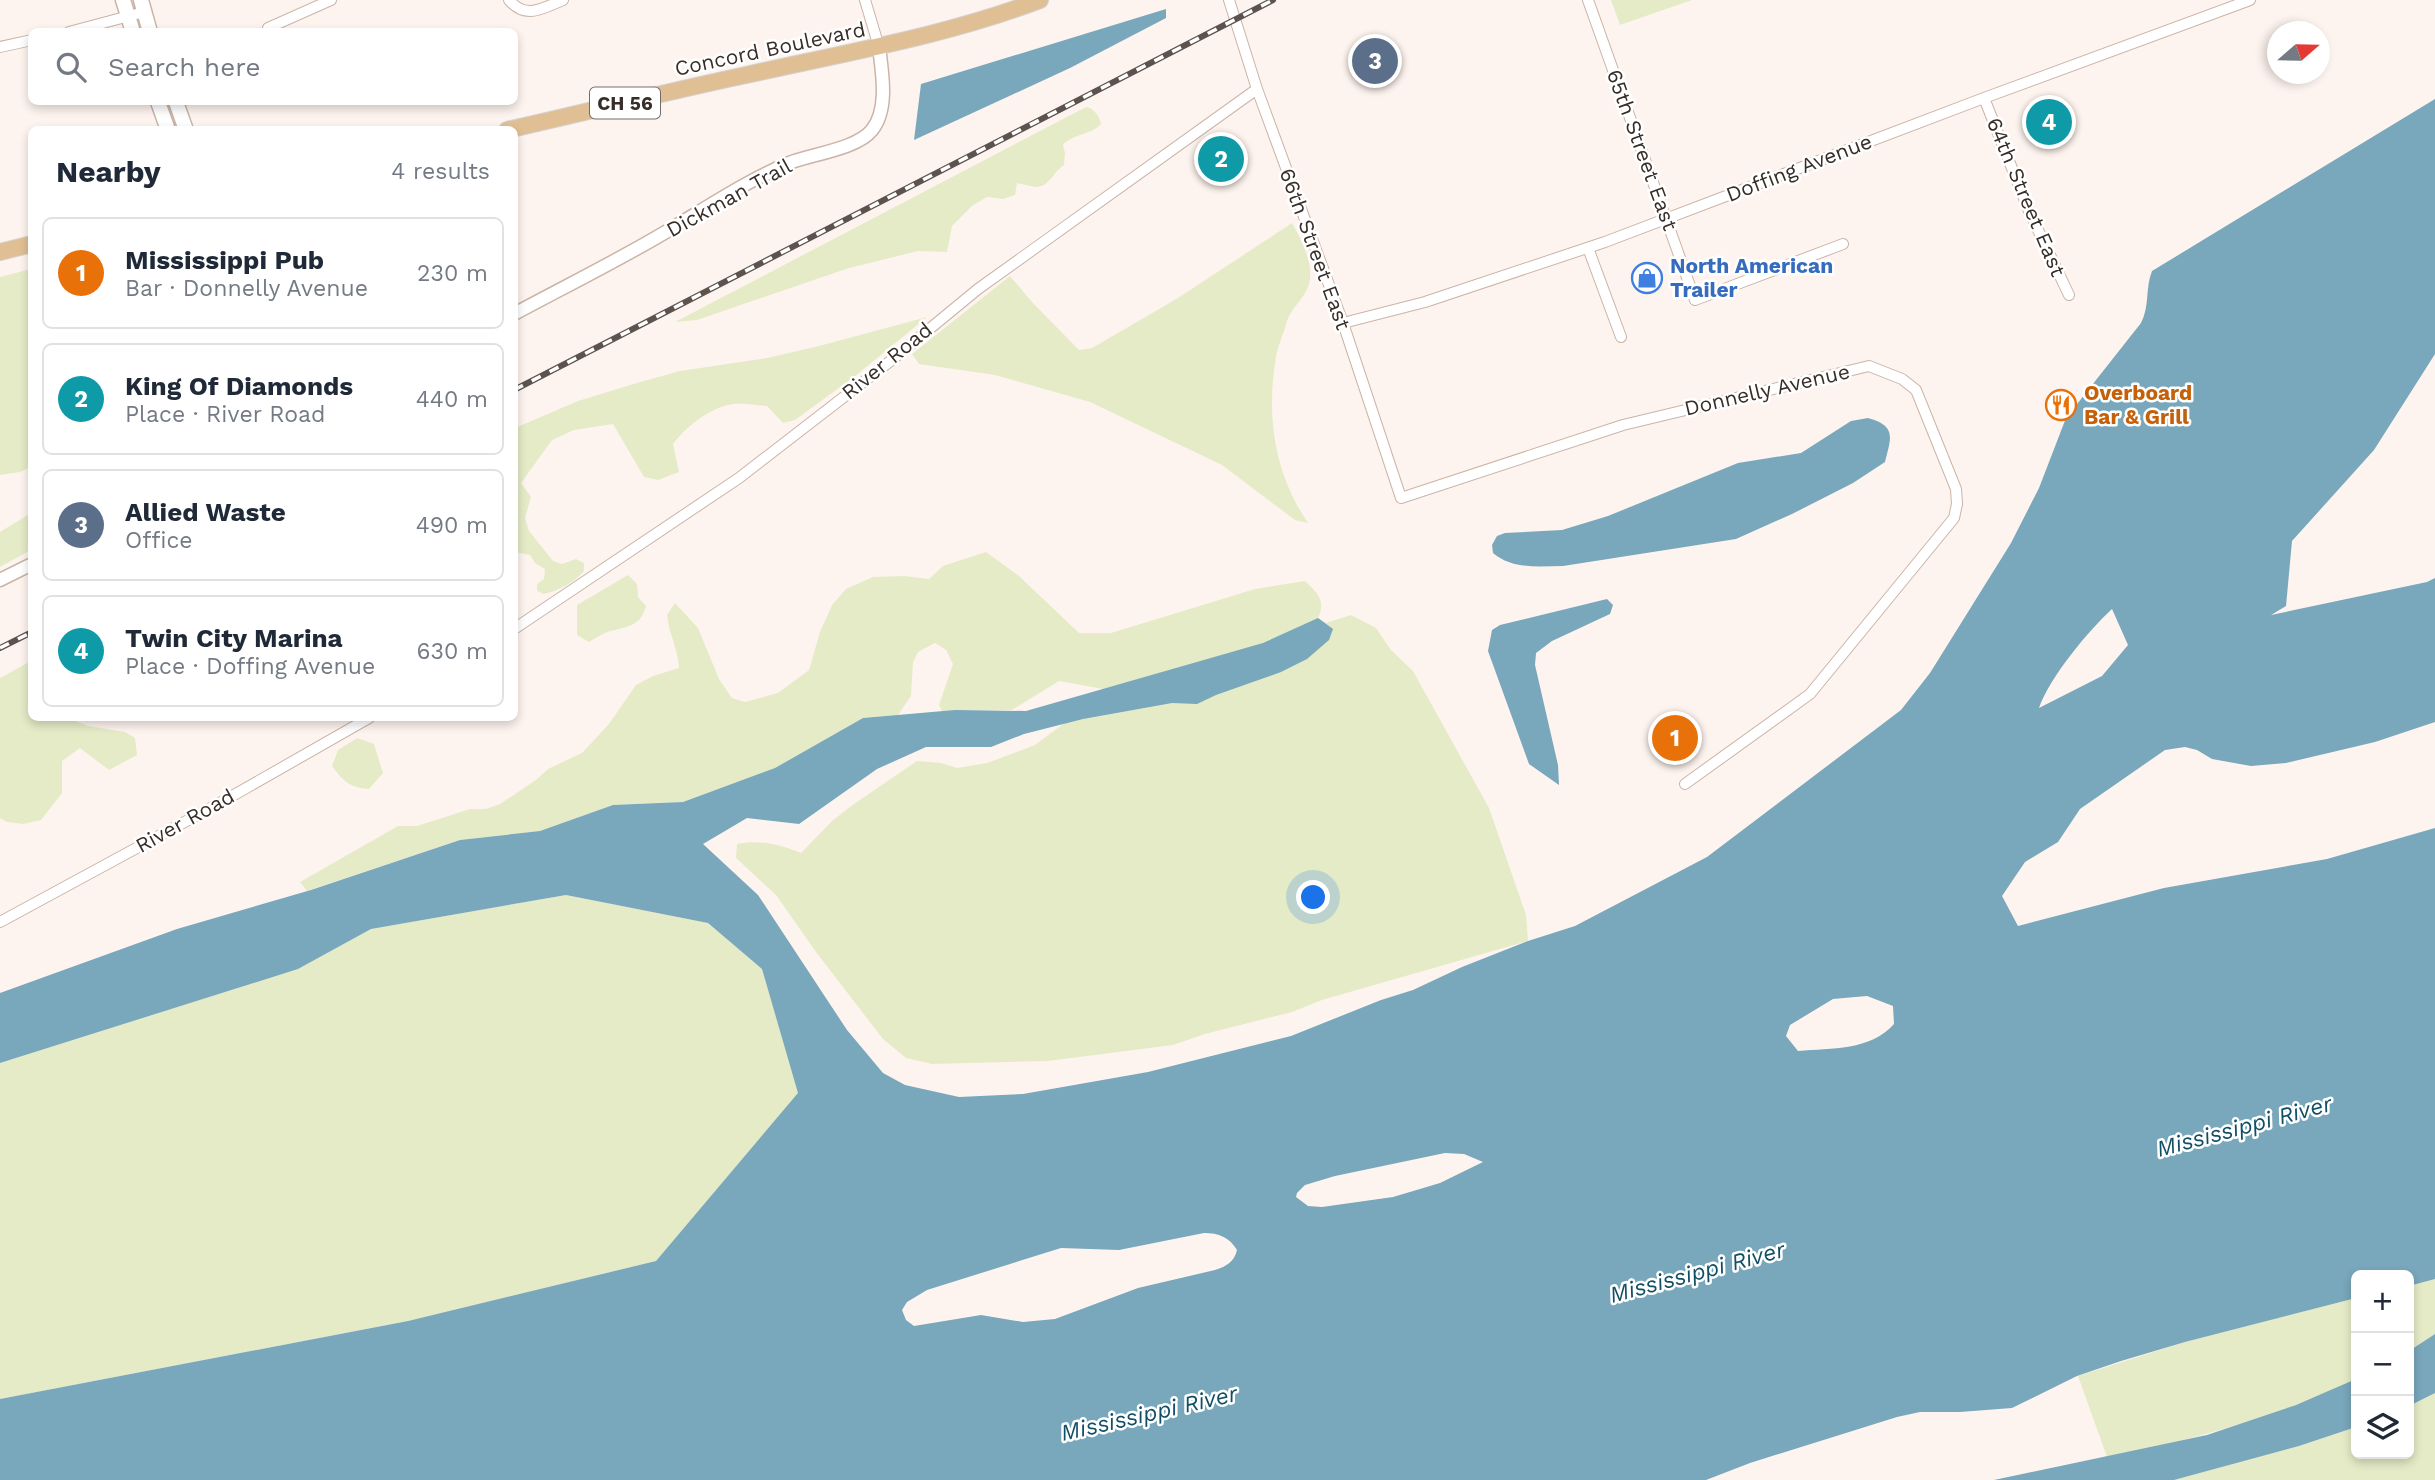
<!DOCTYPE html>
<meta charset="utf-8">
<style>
:root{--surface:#fff;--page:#f2f2f3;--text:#1f2937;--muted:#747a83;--line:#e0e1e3;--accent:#a17025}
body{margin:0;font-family:"Work Sans",sans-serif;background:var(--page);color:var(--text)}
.controls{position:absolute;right:21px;bottom:21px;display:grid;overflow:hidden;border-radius:10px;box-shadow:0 4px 10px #0003}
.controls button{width:63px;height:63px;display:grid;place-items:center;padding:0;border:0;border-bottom:2px solid var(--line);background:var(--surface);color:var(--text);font:35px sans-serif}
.compass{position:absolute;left:2267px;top:21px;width:63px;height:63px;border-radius:50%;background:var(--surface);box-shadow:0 4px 10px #0003;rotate:70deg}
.you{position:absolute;left:1314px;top:898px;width:24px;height:24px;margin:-18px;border:5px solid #fff;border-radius:50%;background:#1a73e8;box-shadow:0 0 0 10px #1a73e833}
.badge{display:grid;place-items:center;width:46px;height:46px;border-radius:50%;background:var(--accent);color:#fff;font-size:23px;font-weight:700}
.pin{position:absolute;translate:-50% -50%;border:4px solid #fff;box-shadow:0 2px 7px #0006}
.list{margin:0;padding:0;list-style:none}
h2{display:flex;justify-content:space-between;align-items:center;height:91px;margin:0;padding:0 28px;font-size:30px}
h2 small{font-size:23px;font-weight:400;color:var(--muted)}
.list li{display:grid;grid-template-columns:46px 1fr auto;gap:21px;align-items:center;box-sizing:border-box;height:112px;margin:0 14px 14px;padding:0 14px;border:2px solid var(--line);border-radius:10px}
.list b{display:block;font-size:26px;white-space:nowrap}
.list p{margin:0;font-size:23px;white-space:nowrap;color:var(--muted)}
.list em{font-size:23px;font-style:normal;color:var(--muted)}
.icon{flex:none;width:38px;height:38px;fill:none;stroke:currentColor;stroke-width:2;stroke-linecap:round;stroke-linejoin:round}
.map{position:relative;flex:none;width:2435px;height:1480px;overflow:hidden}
.search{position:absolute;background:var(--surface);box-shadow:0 4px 10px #0003;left:28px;top:28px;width:490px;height:77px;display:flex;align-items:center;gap:18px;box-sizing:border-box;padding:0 24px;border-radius:10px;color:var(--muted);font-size:26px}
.panel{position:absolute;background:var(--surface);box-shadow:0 4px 10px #0003;left:28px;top:126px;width:490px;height:595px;border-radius:10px}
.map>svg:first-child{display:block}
.green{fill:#e5ebc7}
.water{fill:#79a7bb;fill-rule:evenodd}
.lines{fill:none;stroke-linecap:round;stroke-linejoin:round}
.minor-casing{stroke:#cab4a7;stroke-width:12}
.tertiary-casing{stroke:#cab4a7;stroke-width:15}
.secondary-casing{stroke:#cab4a7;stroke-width:17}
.primary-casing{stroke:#d3d1d0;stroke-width:18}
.minor{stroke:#fff;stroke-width:10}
.tertiary{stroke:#fff;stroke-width:12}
.secondary{stroke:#fff;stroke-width:14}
.primary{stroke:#e0bf94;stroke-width:16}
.rail-casing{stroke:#5c534e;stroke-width:6}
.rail{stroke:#fff;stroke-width:3.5;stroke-dasharray:10;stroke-linecap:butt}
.labels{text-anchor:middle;stroke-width:5;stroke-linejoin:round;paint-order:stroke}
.shield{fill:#fff;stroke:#736d69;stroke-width:2}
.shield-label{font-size:19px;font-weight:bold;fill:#372e29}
.street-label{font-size:21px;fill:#372e29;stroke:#fff}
.shop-label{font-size:21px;font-weight:bold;fill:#366cbe;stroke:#fff;text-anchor:start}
.food-label{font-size:21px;font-weight:bold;fill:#c56008;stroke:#fff;text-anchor:start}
.water-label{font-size:23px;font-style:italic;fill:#114f65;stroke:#fff}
</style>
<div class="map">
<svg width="2435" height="1480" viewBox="0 0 2435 1480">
<rect width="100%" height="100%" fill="#fef4ef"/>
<!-- green -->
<path class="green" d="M1611 0H1692L1620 25Z
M1086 107C1093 107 1100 117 1101 124 1091 135 1072 134 1063 145L1065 153 1064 165C1053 172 1049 188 1035 187 1029 186 1023 184 1017 183L1015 195 1003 199 987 197 973 205 952 226 947 252 918 251 849 268 697 320 675 322Z
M1292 223C1301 239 1312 260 1310 279 1308 296 1293 305 1287 321 1284 333 1278 345 1276 357 1266 415 1274 473 1308 523L1295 520 1222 465 1090 402 995 375 919 364 912 354 1010 276 1032 302 1079 350 1092 348 1178 298Z
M31 269V467L20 472 0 475V277Z
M927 317 854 377 795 420 783 423 767 406C754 405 740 402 728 405 707 410 685 428 673 444L679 472 658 480 644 477 613 424 574 430 552 440 521 483 531 497 525 518 529 531 553 561 562 564 576 559 584 563V571C575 582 558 591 544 594L537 591V584L544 579 545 569 535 563 530 555 515 552V428L578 401 637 383 680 371 767 358 819 346Z
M31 513V550L0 567V532Z
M986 552 1019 576 1079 633H1111L1255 589 1305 581C1318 593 1326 601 1318 618L1326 623 1351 615 1376 628 1391 650 1413 671 1489 808 1526 915 1528 941 1322 1000 1292 1012 1205 1034 1173 1045 1048 1061 932 1064 906 1058 883 1039 816 952 776 895 736 858 737 844C759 839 781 845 801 853L832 821 851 806 917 761 941 763 957 768 987 763 1035 745 1114 686 1103 689 1059 681 1012 710 942 711 939 705 953 664 946 650 935 643 918 652 913 662 911 696 898 715 863 718 775 768 683 802 613 805 540 831 460 840 307 891 300 882 398 826H417L470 809H486L500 804 536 780 548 769 582 753 609 724 636 685 653 676 679 668C678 649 669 634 667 615L675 603 698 628 719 679 732 698 745 702 778 693 809 670 820 632 832 605 846 589 873 577 904 576 929 579 943 566Z
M628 575 637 584 638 597 646 606C640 629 624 626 605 633 600 635 594 639 589 642L577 635V605Z
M31 661 32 718H68L88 726 125 732 135 738 137 755 109 770 80 748 62 761V793L41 820 23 824 7 822 0 818V678Z
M357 738 374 744 383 773 369 789C350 788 343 781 332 766L338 750Z
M566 895 708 923 762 969 799 1093 656 1261 408 1321 0 1399V1063L298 969 371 929Z
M2435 1279V1334L2409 1351V1286Z
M2356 1298V1379C2274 1418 2195 1439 2107 1457L2078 1376 2185 1342Z
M2435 1393V1480H2174L2299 1446 2356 1427V1454H2409V1406Z"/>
<!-- water -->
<path class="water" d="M1166 9V18L1070 68 914 140 921 84Z
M2435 99V354L2374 450 2292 541 2286 606 2271 615 2427 582 2435 578V722L2375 742 2286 763 2251 766 2212 759 2197 750 2185 747 2165 750 2080 809 2058 842 2025 862 2002 896 2018 926 2164 888 2327 859 2435 828V1279L2409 1286V1275H2356V1298L2185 1342 2121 1361 2077 1376 2012 1408 1960 1412H1920L1897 1417 1750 1463 1706 1480H0V1399L408 1321 656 1261 798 1093 762 969 708 923 566 895 371 929 298 969 0 1063V993L177 929 311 890 460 840 540 831 613 805 683 802 775 768 863 718 955 710 1026 711 1263 643 1318 618 1333 629 1329 640 1307 659 1281 672 1216 695 1197 704 1172 703 1083 719 1024 734 991 747H926L877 769 799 824 747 818 703 844 758 895 847 1030 883 1073 905 1085 959 1097 1023 1094 1148 1072 1291 1036 1381 1000 1413 990 1462 967 1528 941 1575 926 1707 857 1901 710 1930 673 2011 543 2039 488 2066 418 2141 323C2150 306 2145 288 2152 271ZM2112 609 2128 645 2102 676 2039 708C2050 677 2088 631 2112 609ZM1867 996 1893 1006 1894 1024C1870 1051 1832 1048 1798 1051L1786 1036 1790 1025 1833 999ZM1445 1153 1464 1154 1483 1162 1440 1183 1393 1197 1322 1207 1308 1206 1296 1197 1297 1193 1305 1185 1335 1176ZM1204 1233C1219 1233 1229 1237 1237 1250 1234 1262 1227 1266 1215 1270L1138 1288 1055 1319 1023 1322 981 1315 914 1326 906 1320 902 1310 907 1302 927 1290 1061 1248 1119 1250Z
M1868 418C1897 426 1891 438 1885 462L1853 483 1792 514 1736 539 1563 566C1539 566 1513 570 1493 553L1492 545 1497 536 1505 533 1562 530 1608 516 1738 463 1801 453 1851 421Z
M1607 599 1613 605 1610 614 1552 641 1536 653 1535 665 1558 765 1559 785 1529 764 1488 651 1492 630 1500 625Z
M2435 1334V1393L2409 1406V1351Z
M2356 1379V1427L2299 1446 2174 1480H1994L2207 1435 2296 1405Z"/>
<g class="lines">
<!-- minor casing -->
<g class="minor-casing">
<path id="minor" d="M509 0C526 20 543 8 563 0
M865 0 879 47
M1229 0 1257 89 1343 323 1401 498 1623 425 1869 366 1902 379 1916 390 1956 489 1957 504 1954 518 1810 694 1685 784
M1588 0 1695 300 1843 244
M268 28 331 0
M69 32 144 12
M0 47 32 40
M1984 98 2029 211 2069 295
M1588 248 1621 337
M1343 323 1425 302 1605 242 1984 98 2250 0
M514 629 739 478 893 359 978 289 1257 89
M0 922 227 799 369 718"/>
</g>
<!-- tertiary casing -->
<g class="tertiary-casing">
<path id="tertiary" d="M514 314C564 287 615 262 664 233 705 209 746 181 789 163 812 154 857 149 872 130 889 109 882 72 879 47
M0 580 32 564"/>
</g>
<!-- secondary casing -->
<g class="secondary-casing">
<path id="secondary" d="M123 0 133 32
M141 0 150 32
M158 102 168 130
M176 102 186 130"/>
</g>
<!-- primary casing -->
<g class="primary-casing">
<path id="primary" d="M507 130C586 112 666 92 746 75 844 53 945 36 1040 0
M0 252 32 244"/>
</g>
<!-- minor -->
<use href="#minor" class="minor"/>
<!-- tertiary -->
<use href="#tertiary" class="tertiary"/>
<!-- secondary -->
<use href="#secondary" class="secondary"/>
<!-- primary -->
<use href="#primary" class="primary"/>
<!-- rail casing -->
<g class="rail-casing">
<path id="rail" d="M514 390 1273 0
M0 648 32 632"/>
</g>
<!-- rail -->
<use href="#rail" class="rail"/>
</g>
<!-- icons -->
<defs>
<g id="shop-ring" transform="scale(1.575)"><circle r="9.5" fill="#fff" stroke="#3f7fe0" stroke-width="1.5"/><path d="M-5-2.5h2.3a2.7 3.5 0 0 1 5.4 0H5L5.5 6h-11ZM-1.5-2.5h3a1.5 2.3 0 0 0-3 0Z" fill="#3f7fe0"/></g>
<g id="restaurant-ring" transform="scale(1.575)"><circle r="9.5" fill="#fff" stroke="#e8710a" stroke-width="1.5"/><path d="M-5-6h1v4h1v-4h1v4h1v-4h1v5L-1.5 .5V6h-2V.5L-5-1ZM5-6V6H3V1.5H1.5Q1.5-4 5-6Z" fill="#e8710a"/></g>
</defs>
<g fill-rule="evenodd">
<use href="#shop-ring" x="1647" y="278"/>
<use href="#restaurant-ring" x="2061" y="405"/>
</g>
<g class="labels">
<!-- shield labels -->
<rect class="shield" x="590" y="87.5" width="70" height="31" rx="5"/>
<g class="shield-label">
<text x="625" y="110">CH 56</text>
</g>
<!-- street labels -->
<g class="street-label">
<text transform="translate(770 49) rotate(-12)" y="7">Concord Boulevard</text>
<text transform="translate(1642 150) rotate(70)" y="7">65th Street East</text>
<text transform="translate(1799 168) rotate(-21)" y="7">Doffing Avenue</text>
<text transform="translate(2026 197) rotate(67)" y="7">64th Street East</text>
<text transform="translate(729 198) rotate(-29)" y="7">Dickman Trail</text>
<text transform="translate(1315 249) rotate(70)" y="7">66th Street East</text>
<text transform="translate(887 361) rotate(-39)" y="7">River Road</text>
<text transform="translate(1767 390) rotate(-13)" y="7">Donnelly Avenue</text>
<text transform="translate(185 821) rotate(-29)" y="7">River Road</text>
</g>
<!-- shop labels -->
<g class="shop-label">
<text x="1670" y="273">North American<tspan x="1670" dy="24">Trailer</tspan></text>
</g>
<!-- food labels -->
<g class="food-label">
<text x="2084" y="400">Overboard<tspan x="2084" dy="24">Bar &amp; Grill</tspan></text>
</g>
<!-- water labels -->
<g class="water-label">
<text transform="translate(2244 1126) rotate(-15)" y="8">Mississippi River</text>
<text transform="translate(1697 1272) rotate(-15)" y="8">Mississippi River</text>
<text transform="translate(1149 1413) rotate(-13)" y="8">Mississippi River</text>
</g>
</g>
</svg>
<div class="controls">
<button>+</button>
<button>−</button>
<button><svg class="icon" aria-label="layers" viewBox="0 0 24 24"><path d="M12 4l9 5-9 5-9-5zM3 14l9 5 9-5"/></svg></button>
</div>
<svg class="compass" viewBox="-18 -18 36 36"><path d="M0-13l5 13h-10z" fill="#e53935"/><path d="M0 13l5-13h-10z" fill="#747a83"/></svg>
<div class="you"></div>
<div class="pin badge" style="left:1675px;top:738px;background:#e8710a">1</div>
<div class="pin badge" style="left:1221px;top:159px;background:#0f9aa8">2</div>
<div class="pin badge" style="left:1375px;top:61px;background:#5c6f8a">3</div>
<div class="pin badge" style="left:2049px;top:122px;background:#0f9aa8">4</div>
<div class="search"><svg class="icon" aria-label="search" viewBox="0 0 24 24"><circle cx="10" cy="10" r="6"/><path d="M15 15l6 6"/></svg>Search here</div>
<section class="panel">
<h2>Nearby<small>4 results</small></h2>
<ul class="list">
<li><span class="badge" style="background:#e8710a">1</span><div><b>Mississippi Pub</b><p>Bar · Donnelly Avenue</p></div><em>230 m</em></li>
<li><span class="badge" style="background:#0f9aa8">2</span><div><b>King Of Diamonds</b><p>Place · River Road</p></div><em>440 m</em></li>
<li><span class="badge" style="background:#5c6f8a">3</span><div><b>Allied Waste</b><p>Office</p></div><em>490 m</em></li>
<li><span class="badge" style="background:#0f9aa8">4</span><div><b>Twin City Marina</b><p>Place · Doffing Avenue</p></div><em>630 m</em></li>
</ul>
</section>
</div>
